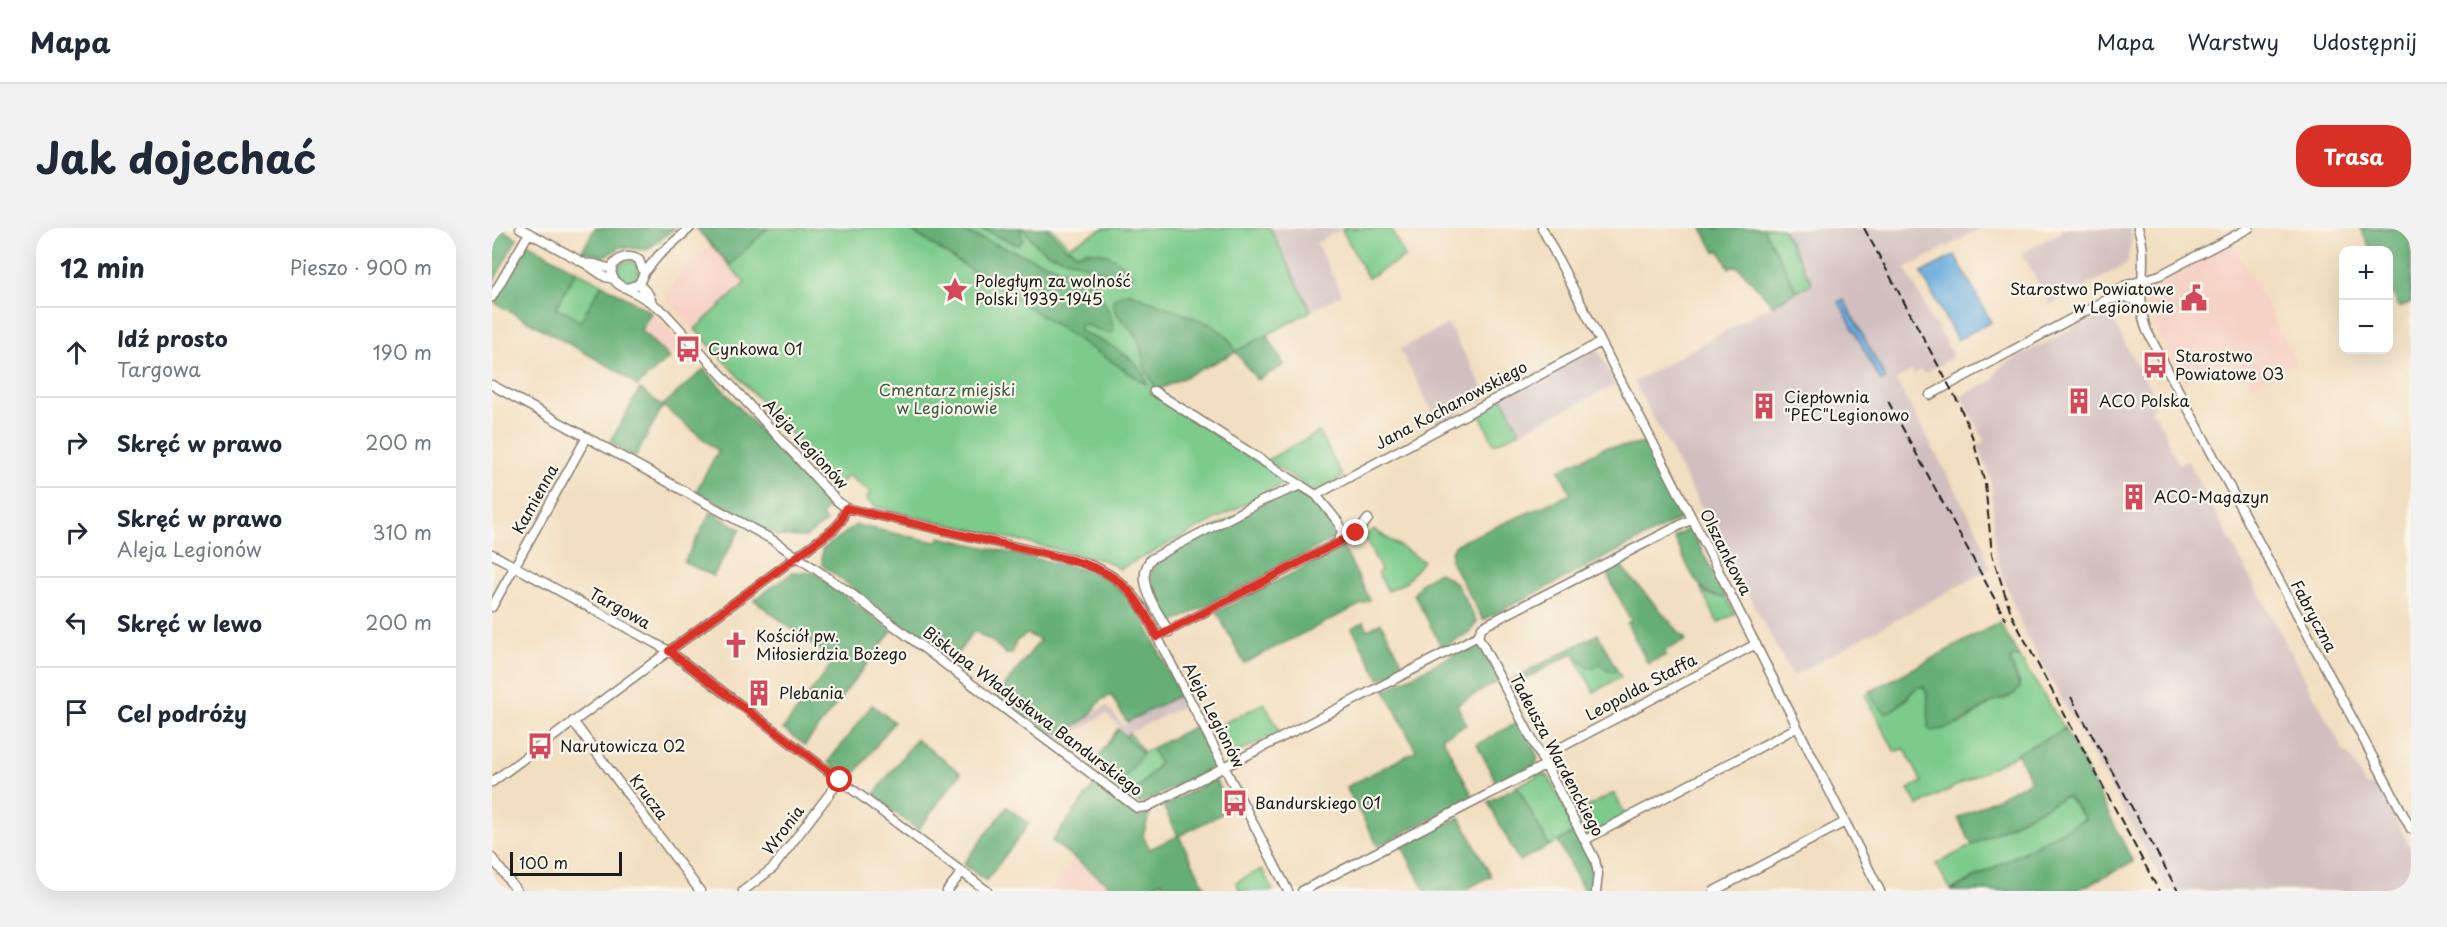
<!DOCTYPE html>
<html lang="pl">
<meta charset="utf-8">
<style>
:root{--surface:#fff;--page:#f2f2f3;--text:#1f2937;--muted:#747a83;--line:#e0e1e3;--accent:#d93025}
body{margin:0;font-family:"Playpen Sans",sans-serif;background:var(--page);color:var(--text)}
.controls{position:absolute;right:18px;top:18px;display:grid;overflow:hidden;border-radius:12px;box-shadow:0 6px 24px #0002}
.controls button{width:54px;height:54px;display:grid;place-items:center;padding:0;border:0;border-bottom:2px solid var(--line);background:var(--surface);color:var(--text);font:30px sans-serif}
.scale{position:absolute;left:18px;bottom:15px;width:112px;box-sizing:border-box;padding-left:6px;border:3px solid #1c1c1c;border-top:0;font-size:16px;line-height:21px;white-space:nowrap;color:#1c1c1c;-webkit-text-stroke:4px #fbf7ec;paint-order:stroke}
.stop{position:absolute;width:18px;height:18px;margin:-14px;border:4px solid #d93025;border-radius:50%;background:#fff}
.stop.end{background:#d93025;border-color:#fff;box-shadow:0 2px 6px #0008}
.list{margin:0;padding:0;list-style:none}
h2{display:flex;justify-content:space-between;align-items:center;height:78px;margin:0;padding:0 24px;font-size:26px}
h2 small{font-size:20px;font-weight:400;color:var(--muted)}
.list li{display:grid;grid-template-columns:39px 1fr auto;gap:18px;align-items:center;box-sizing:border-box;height:90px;padding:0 24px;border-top:2px solid var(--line)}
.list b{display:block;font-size:22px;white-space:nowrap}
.list p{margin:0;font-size:20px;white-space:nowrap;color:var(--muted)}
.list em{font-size:20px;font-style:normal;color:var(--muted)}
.icon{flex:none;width:33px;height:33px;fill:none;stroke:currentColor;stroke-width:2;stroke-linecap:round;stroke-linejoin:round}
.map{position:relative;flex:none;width:1919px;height:663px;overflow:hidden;border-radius:24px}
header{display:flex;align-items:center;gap:36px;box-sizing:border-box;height:84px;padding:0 30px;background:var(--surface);border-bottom:2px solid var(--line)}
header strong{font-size:28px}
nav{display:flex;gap:33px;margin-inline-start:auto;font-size:21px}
.intro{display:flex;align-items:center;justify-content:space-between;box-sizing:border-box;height:144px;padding:0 36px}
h1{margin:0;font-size:42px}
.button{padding:15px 27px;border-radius:24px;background:var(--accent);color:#fff;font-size:21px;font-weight:700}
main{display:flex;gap:36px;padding:0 36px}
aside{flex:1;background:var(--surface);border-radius:24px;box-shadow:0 6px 24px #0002}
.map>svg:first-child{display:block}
.built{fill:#f6d1c5}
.industrial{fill:#d1bfbf}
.green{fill:#7ccb8a;stroke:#4c7453;stroke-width:1.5}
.forest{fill:#65af76;stroke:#406649;stroke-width:1.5}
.water{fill:#67abdc;stroke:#42647c;stroke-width:1.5}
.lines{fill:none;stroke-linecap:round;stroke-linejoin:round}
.minor-casing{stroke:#877d6e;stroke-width:11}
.minor{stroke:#fff;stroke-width:8}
.rail{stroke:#1c1c1c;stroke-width:2;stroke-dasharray:9 4.5;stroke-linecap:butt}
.route{stroke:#d93025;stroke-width:8}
.labels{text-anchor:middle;stroke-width:4.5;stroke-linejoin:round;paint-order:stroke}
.poi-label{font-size:16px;fill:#1c1c1c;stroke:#fbf7ec;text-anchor:start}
.park-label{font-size:16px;fill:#3e5942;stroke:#fbf7ec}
.street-label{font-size:16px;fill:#1c1c1c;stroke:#fbf7ec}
</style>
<header>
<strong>Mapa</strong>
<nav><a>Mapa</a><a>Warstwy</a><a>Udostępnij</a></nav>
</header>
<div class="intro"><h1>Jak dojechać</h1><a class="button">Trasa</a></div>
<main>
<aside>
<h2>12 min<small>Pieszo · 900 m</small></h2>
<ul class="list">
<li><svg class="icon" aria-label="ahead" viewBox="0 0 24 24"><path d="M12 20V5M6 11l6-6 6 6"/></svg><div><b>Idź prosto</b><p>Targowa</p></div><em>190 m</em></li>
<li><svg class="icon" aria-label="right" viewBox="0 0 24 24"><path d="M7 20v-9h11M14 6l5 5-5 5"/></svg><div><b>Skręć w prawo</b></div><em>200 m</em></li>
<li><svg class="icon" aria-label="right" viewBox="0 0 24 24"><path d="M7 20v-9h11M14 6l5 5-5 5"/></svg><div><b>Skręć w prawo</b><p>Aleja Legionów</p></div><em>310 m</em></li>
<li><svg class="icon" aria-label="left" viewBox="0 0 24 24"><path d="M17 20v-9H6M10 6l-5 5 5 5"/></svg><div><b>Skręć w lewo</b></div><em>200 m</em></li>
<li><svg class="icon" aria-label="arrive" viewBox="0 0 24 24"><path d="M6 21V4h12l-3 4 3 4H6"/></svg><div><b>Cel podróży</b></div></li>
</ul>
</aside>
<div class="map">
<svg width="1919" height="663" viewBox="0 0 1919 663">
<rect width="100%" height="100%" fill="#fbf7ec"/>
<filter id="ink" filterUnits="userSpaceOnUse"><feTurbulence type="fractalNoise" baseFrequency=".0167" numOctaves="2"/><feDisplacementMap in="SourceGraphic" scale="12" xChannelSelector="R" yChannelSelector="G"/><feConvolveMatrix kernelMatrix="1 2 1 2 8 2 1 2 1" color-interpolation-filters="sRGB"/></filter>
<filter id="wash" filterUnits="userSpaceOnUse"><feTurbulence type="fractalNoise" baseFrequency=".008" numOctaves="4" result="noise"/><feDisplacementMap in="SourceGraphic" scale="24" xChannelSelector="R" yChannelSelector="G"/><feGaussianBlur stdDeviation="1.35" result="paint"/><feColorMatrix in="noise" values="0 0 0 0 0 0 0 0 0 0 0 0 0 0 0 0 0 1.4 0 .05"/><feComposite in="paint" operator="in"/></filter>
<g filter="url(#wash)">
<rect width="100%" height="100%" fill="#f2dec0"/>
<!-- built -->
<path class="built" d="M1740 14 1805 134 1761 158 1744 128 1693 155 1673 115 1664 103 1654 82 1656 62 1661 56Z
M219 16 253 55 203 101 174 71 185 47Z
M159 84 190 117 177 130 149 101Z
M582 630 625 663H557Z"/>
<!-- industrial -->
<path class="industrial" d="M777 0H853L824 15 850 66 819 83Z
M1290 0H1489L1413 41 1430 71 1438 92 1445 98 1461 129 1432 146 1429 142 1422 146 1420 142 1404 152 1488 307 1498 341 1300 448 1142 154 1319 55Z
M1568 0H1638L1640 8 1635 36 1558 77 1530 25 1570 4Z
M1615 82 1664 172 1659 184 1663 186 1678 215 1676 216 1687 236 1695 232 1853 525 1855 524 1874 558 1884 557 1919 620V663H1676L1531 401 1504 330 1499 251 1486 217 1493 213 1469 168 1501 152 1508 139Z
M956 96 997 170 967 184 963 189 948 198 908 121Z
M1105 119 1123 157 1028 204 1010 169Z
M688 467 693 477 637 505 633 509 626 501 628 499 614 485 575 510 570 517 558 508 564 502 570 506 614 477 631 497Z"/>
<!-- green -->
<path class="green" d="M206 0H415L654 155C655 137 605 110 588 103L587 99 591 96 603 100 619 89 602 54 461 0H488L526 17 530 3 528 0H531L545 18 634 51 596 22 584 26 579 21H574L554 0H559L577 18 612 0H778L819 83 744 124 733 107 638 65 624 70 621 73C623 90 637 96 645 109 650 118 650 127 652 137 654 145 661 155 666 162L661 160 657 164 795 252 793 255 628 341 614 333 384 279 374 271 378 265 356 247 346 258 203 101 253 55 205 1Z
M853 0H898L913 29 876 50 850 2Z
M1271 0H1290L1320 55 1305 63Z
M125 44a11 11 0 1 1 22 0a11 11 0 1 1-22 0Z
M84 43 110 56 88 95 75 84 63 82Z
M1010 169 1028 204 1002 216 986 182Z
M827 204 851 249 823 264 775 232Z
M882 302 931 333 914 354 896 363 886 345 889 342 872 308Z
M1208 359 1217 367 1234 369 1243 386 1226 395Z
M1526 427 1573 501 1426 578 1416 561 1430 554 1412 520 1403 524 1373 467 1379 463 1381 472 1413 473 1423 460 1431 458C1437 467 1439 484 1436 494L1451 501 1471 495 1500 474 1518 469 1528 456 1519 435V431Z
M1083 429 1099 440 1107 436 1116 443 1125 442 1129 449 1102 464Z
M772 475 788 504 737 529 722 500Z
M637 505 652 524 660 520 667 535 653 554 636 567 626 559 651 525 633 509Z
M1049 546 1056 548 1085 603 1057 618 1025 558Z
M1122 565 1134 588 1096 609 1084 585Z
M1574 568 1594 591 1459 662 1444 636Z
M770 641 781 663H748L744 654Z"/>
<!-- forest -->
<path class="forest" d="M0 0H7L25 10 0 56Z
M103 0H183L155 22 129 19 112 29 90 23Z
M206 0H276L238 37 205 1Z
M415 0H461L602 54 619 89 622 103 618 106 591 96 587 99 588 103C608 112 653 131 654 156Z
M488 0H528L531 12 526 17Z
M531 0H554L574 20 579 21 584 26C609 18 625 29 641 48L634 51 556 25 545 18Z
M1210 0H1271L1305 63 1281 77 1249 42 1244 38 1237 40 1227 22 1223 24Z
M1868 0H1919V74L1907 80 1897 58 1896 22H1879Z
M35 15 84 43 63 81 75 84 88 94 110 56 159 84 149 102 177 130 145 158 126 143 3 75Z
M638 65 718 96 734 107 744 123 775 107 792 137 765 152 744 124 666 162C661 155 654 145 652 137 650 127 650 118 645 109 637 96 623 90 621 73 626 67 630 66 638 65Z
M212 141 337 278 330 287 334 294 313 309 285 308 204 263 226 223 171 178 143 229 118 215 148 161 170 178Z
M1153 215 1192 289 991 392 959 333V323L966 315 1079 266 1067 242 1114 219 1136 218Z
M802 265C827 272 838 285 846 309L677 397 658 350C659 345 660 340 663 337 683 317 775 270 802 265Z
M219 284 249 301 221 348 192 334Z
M364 297 444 314 448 309 595 342C612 349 630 359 641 375 659 402 673 438 688 467L635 494 619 467 609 472 596 490 569 506 564 502 558 508 505 468 548 412 535 406 524 413 520 426H514L501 414 482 403 459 434 330 337V322Z
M1198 300 1234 369C1203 370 1194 332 1182 309Z
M851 319 878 372 752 435 725 384Z
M1128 337 1194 412 1172 423 1174 427 1156 436 1135 395 1139 393 1114 344Z
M301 344 322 345 400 403 313 517 291 501 342 433 262 372Z
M947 344 964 355 985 394 978 404 950 420 922 366 930 354Z
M872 394 876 402 889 395 913 439 888 452 860 400Z
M1508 394 1526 427 1519 431V435L1528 460C1521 470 1510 469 1499 475 1475 488 1470 499 1440 503L1436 500C1436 486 1439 470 1431 458 1417 460 1412 480 1393 485L1381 472 1379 463Z
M1106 406 1125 442C1117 447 1113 440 1107 436L1102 440 1095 439 1081 425 1020 458 1019 461 1015 454Z
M982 416 988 418 1007 453 965 476 974 497 950 509 981 569 886 618 854 559 924 523 893 462Z
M380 477 402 494 359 551 336 534Z
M1028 493 1046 529 1044 536 1005 556 985 516Z
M703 498 723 538 648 576 636 567 648 558 666 538 667 535 660 520Z
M626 501 651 525 626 559 599 539Z
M1573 501 1641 634 1584 663H1459L1593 591 1581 574 1574 568 1480 617 1466 590 1539 553 1525 525Z
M424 511 469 545 426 602 381 568Z
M723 551 739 581 687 608 715 663H675L670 654 653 663H625L560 613 603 556 648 590 658 584 651 608 658 621 686 608 671 578Z
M1025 558 1057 618 1027 633 996 574Z
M515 579 537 596 494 653 471 636Z
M968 589 999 648 971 663H933L910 618Z
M1085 603 1103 637 1102 663H1092L1066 614Z"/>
<!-- water -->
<path class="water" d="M1463 27 1499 94 1465 112 1429 45Z
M1352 72 1394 151 1389 154 1347 74Z"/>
</g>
<g filter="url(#ink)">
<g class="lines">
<!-- minor casing -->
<g class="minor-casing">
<path id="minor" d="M28 0 94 36 113 49 122 51
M1050 0 1207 304 1388 663
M1646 0C1659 35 1641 68 1655 103L1919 601
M94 36C103 33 111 41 120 40
M152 45 167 27 198 0
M147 56 157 67 160 75
M135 60 147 56 152 45 147 32C132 22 110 38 124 54 127 58 132 59 136 61 149 68 162 76 173 85L344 272 354 280 590 334C617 343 636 357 651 381L796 663
M0 69 37 5
M1615 72 1633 69 1648 75
M0 157 279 311 357 364 645 580 655 579 986 408
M662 163 824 267 847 295 850 304 846 314
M1438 167 1614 72 1632 58 1668 47 1757 0
M824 267 1109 114
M0 326 177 423 495 663
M0 379 95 209
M677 404C666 383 641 353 659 331L770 273 809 257
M986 408 1103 632 1106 646 1104 663
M986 408 990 399 1200 291
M665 409 866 304 876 291
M81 493 208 663
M1049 530 1264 416
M0 554 342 301 349 293 354 280
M1093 612 1304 500
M0 630 25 663
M251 663 281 640 348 552
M455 663 470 644
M810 663 1053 537
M1222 663 1353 594"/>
</g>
<!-- minor -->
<use href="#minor" class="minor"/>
<!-- rail -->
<path class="rail" d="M1372 0 1466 174 1480 208 1493 255 1500 326 1520 388 1667 663
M1396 173 1514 392
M1579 469 1686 663"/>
</g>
</g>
<g class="lines" filter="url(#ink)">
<!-- route -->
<path class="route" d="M348 552 177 423 342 301 349 293 354 280 579 332C627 344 645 365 665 409L864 305"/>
</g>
<!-- icons -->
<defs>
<g id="sight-bare" transform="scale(2.07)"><path d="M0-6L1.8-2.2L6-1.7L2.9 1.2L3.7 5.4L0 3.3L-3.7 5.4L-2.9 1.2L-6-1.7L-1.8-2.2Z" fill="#d1495b" stroke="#fbf7ec" stroke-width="2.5" paint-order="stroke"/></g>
<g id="civic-bare" transform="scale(2.07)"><path d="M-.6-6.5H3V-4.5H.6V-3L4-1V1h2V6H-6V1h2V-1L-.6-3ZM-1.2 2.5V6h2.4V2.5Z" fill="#d1495b" stroke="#fbf7ec" stroke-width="2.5" paint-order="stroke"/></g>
<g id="bus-bare" transform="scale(2.07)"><path d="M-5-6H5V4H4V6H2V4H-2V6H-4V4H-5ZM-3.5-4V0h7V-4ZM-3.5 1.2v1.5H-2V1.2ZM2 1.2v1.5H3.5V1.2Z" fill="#d1495b" stroke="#fbf7ec" stroke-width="2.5" paint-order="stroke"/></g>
<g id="building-bare" transform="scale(2.07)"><path d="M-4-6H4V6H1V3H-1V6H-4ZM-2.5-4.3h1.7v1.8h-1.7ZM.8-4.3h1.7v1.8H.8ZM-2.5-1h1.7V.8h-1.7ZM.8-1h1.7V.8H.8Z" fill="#d1495b" stroke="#fbf7ec" stroke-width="2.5" paint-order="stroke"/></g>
<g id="church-bare" transform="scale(2.07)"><path d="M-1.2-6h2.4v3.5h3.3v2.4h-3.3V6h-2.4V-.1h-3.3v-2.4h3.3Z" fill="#d1495b" stroke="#fbf7ec" stroke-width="2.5" paint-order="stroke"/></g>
</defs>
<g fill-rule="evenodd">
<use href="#sight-bare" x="463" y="62"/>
<use href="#civic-bare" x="1702" y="70"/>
<use href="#bus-bare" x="196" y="121"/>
<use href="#bus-bare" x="1663" y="137"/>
<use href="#building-bare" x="1587" y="173"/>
<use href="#building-bare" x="1272" y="178"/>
<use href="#building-bare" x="1642" y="269"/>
<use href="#church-bare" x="244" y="417"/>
<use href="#building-bare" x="267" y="465"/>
<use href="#bus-bare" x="48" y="518"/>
<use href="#bus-bare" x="743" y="575"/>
</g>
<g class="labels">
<!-- poi labels -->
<g class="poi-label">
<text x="483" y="59">Poległym za wolność<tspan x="483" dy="18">Polski 1939-1945</tspan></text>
<text x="1682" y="67" text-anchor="end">Starostwo Powiatowe<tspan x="1682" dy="18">w Legionowie</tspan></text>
<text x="216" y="127">Cynkowa 01</text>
<text x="1683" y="134">Starostwo<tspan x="1683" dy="18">Powiatowe 03</tspan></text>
<text x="1292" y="175">Ciepłownia<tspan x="1292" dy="18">"PEC"Legionowo</tspan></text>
<text x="1607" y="179">ACO Polska</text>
<text x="1662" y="275">ACO-Magazyn</text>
<text x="264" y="414">Kościół pw.<tspan x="264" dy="18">Miłosierdzia Bożego</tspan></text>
<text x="287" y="471">Plebania</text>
<text x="68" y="524">Narutowicza 02</text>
<text x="763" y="581">Bandurskiego 01</text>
</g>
<!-- park labels -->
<g class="park-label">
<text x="455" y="168">Cmentarz miejski<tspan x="455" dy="18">w Legionowie</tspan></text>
</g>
<!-- street labels -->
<g class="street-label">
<text transform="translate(959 177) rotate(-28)" y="6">Jana Kochanowskiego</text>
<text transform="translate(314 216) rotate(47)" y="6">Aleja Legionów</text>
<text transform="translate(43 271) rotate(-61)" y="6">Kamienna</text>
<text transform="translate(1234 324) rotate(63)" y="6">Olszankowa</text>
<text transform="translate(128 380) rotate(29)" y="6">Targowa</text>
<text transform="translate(1822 388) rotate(62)" y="6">Fabryczna</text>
<text transform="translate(1149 459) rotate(-28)" y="6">Leopolda Staffa</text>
<text transform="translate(541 483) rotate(37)" y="6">Biskupa Władysława Bandurskiego</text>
<text transform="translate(722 487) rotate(63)" y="6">Aleja Legionów</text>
<text transform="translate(1065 527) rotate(62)" y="6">Tadeusza Wardenckiego</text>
<text transform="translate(157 569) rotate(53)" y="6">Krucza</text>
<text transform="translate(291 602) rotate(-53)" y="6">Wronia</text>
</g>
</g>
</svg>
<div class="controls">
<button>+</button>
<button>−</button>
</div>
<div class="scale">100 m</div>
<div class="stop" style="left:348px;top:552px"></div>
<div class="stop end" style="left:864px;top:305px"></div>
</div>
</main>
